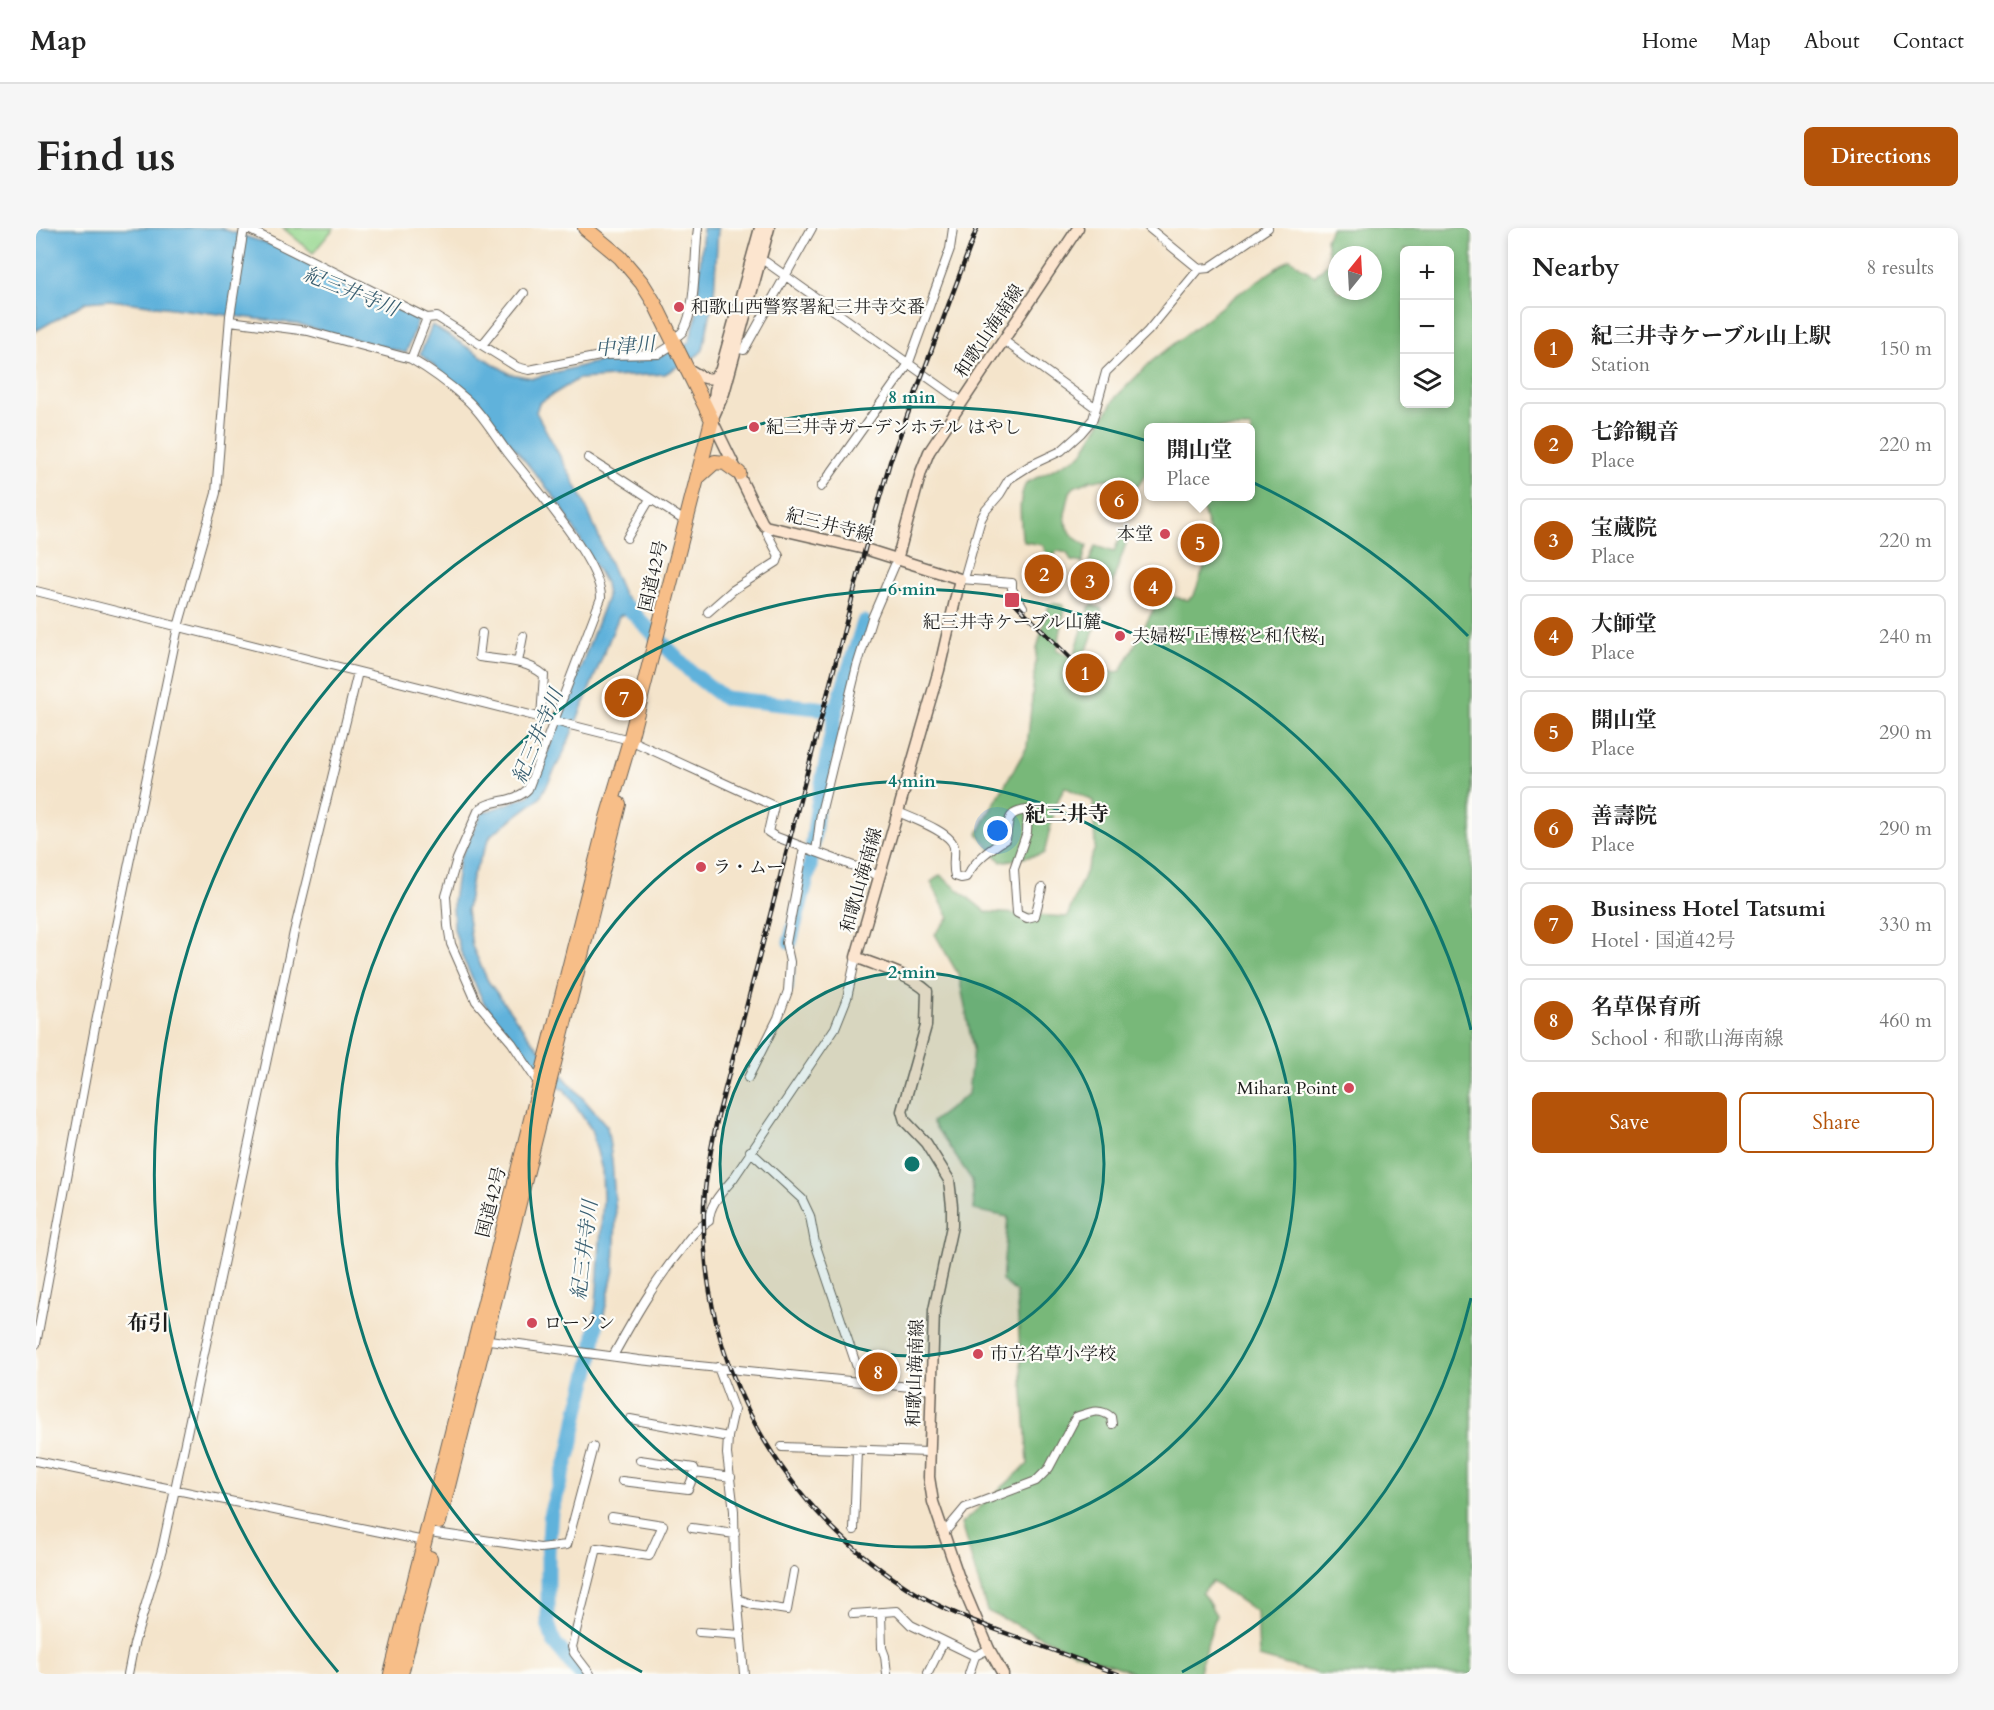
<!DOCTYPE html>
<meta charset="utf-8">
<style>
:root{--surface:#fff;--page:#f6f6f6;--text:#222;--muted:#767676;--line:#e0e0e0;--accent:#b45309}
body{margin:0;font-family:Cardo,"Noto Serif JP",serif;background:var(--page);color:var(--text)}
.controls{position:absolute;right:18px;top:18px;display:grid;overflow:hidden;border-radius:9px;box-shadow:0 3px 9px #0003}
.controls button{width:54px;height:54px;display:grid;place-items:center;padding:0;border:0;border-bottom:2px solid var(--line);background:var(--surface);color:var(--text);font:30px sans-serif}
.compass{position:absolute;left:1292px;top:18px;width:54px;height:54px;border-radius:50%;background:var(--surface);box-shadow:0 3px 9px #0003;rotate:18deg}
.you{position:absolute;left:962px;top:603px;width:21px;height:21px;margin:-15px;border:4px solid #fff;border-radius:50%;background:#1a73e8;box-shadow:0 0 0 9px #1a73e833}
.badge{display:grid;place-items:center;width:39px;height:39px;border-radius:50%;background:var(--accent);color:#fff;font-size:20px;font-weight:700}
.pin{position:absolute;translate:-50% -50%;border:3px solid #fff;box-shadow:0 2px 6px #0006}
.popup{position:absolute;left:1108px;top:195px;width:111px;height:78px;box-sizing:border-box;display:grid;place-content:center;border-radius:9px;background:var(--surface);filter:drop-shadow(0 2px 4px #0005);font-size:20px;white-space:nowrap;color:var(--muted)}
.popup b{font-size:22px;color:var(--text)}
.popup::after{content:'';position:absolute;left:50%;top:100%;margin-left:-12px;border:12px solid transparent;border-top-color:var(--surface)}
.list{margin:0;padding:0;list-style:none}
h2{display:flex;justify-content:space-between;align-items:center;height:78px;margin:0;padding:0 24px;font-size:26px}
h2 small{font-size:20px;font-weight:400;color:var(--muted)}
.list li{display:grid;grid-template-columns:39px 1fr auto;gap:18px;align-items:center;box-sizing:border-box;height:84px;margin:0 12px 12px;padding:0 12px;border:2px solid var(--line);border-radius:9px}
.list b{display:block;font-size:22px;white-space:nowrap}
.list p{margin:0;font-size:20px;white-space:nowrap;color:var(--muted)}
.list em{font-size:20px;font-style:normal;color:var(--muted)}
.actions{display:flex;gap:12px;padding:18px 24px}
.actions a{flex:1;padding:14px 0;border:2px solid var(--accent);border-radius:9px;text-align:center;font-size:21px;color:var(--accent)}
.actions .main{background:var(--accent);color:#fff}
.icon{flex:none;width:33px;height:33px;fill:none;stroke:currentColor;stroke-width:2;stroke-linecap:round;stroke-linejoin:round}
.map{position:relative;flex:none;width:1436px;height:1446px;overflow:hidden;border-radius:9px}
header{display:flex;align-items:center;gap:36px;box-sizing:border-box;height:84px;padding:0 30px;background:var(--surface);border-bottom:2px solid var(--line)}
header strong{font-size:28px}
nav{display:flex;gap:33px;margin-inline-start:auto;font-size:21px}
.intro{display:flex;align-items:center;justify-content:space-between;box-sizing:border-box;height:144px;padding:0 36px}
h1{margin:0;font-size:42px}
.button{padding:15px 27px;border-radius:9px;background:var(--accent);color:#fff;font-size:21px;font-weight:700}
main{display:flex;gap:36px;padding:0 36px}
aside{flex:1;background:var(--surface);border-radius:9px;box-shadow:0 3px 9px #0003}
.map>svg:first-child{display:block}
.green{fill:#95d78e;stroke:#587a55;stroke-width:1.5}
.forest{fill:#78b879;stroke:#4a6a4a;stroke-width:1.5;fill-rule:evenodd}
.water{fill:#60b2db;stroke:#3e677c;stroke-width:1.5}
.lines{fill:none;stroke-linecap:round;stroke-linejoin:round}
.stream{stroke:#60b2db;stroke-width:2}
.river{stroke:#60b2db;stroke-width:15}
.minor-casing{stroke:#686259;stroke-width:10}
.secondary-casing{stroke:#686259;stroke-width:13}
.trunk-casing{stroke:#686259;stroke-width:16}
.minor{stroke:#fff;stroke-width:8}
.secondary{stroke:#fce5cf;stroke-width:10}
.trunk{stroke:#f7be88;stroke-width:14}
.rail-casing{stroke:#1c1c1c;stroke-width:4.5}
.rail{stroke:#fdfcf7;stroke-width:2;stroke-dasharray:7;stroke-linecap:butt}
.ring{fill:none;stroke:#0f766e;stroke-width:3}
.poi-dot{fill:#d1495b;stroke:#fdfcf7;stroke-width:2}
.labels{text-anchor:middle;stroke-width:4.5;stroke-linejoin:round;paint-order:stroke}
.poi-label{font-size:18px;fill:#1c1c1c;stroke:#fdfcf7;text-anchor:start}
.street-label{font-size:18px;fill:#1c1c1c;stroke:#fdfcf7}
.water-label{font-size:20px;font-style:italic;fill:#3b6072;stroke:#fdfcf7}
.quarter-label{font-size:21px;font-weight:bold;fill:#1c1c1c;stroke:#fdfcf7}
.centre{fill:#0f766e;stroke:#fdfcf7;stroke-width:3}
.ring-label{font-size:18px;text-anchor:middle;font-weight:bold;fill:#0f766e;stroke:#fdfcf7;stroke-width:4.5;stroke-linejoin:round;paint-order:stroke}
</style>
<header>
<strong>Map</strong>
<nav><a>Home</a><a>Map</a><a>About</a><a>Contact</a></nav>
</header>
<div class="intro"><h1>Find us</h1><a class="button">Directions</a></div>
<main>
<div class="map">
<svg width="1436" height="1446" viewBox="0 0 1436 1446">
<rect width="100%" height="100%" fill="#fdfcf7"/>
<filter id="ink" filterUnits="userSpaceOnUse"><feTurbulence type="fractalNoise" baseFrequency=".0167" numOctaves="2"/><feDisplacementMap in="SourceGraphic" scale="12" xChannelSelector="R" yChannelSelector="G"/><feConvolveMatrix kernelMatrix="1 2 1 2 8 2 1 2 1" color-interpolation-filters="sRGB"/></filter>
<filter id="wash" filterUnits="userSpaceOnUse"><feTurbulence type="fractalNoise" baseFrequency=".008" numOctaves="4" result="noise"/><feDisplacementMap in="SourceGraphic" scale="24" xChannelSelector="R" yChannelSelector="G"/><feGaussianBlur stdDeviation="1.35" result="paint"/><feColorMatrix in="noise" values="0 0 0 0 0 0 0 0 0 0 0 0 0 0 0 0 0 1.4 0 .05"/><feComposite in="paint" operator="in"/></filter>
<g filter="url(#wash)">
<rect width="100%" height="100%" fill="#f4e4cb"/>
<!-- green -->
<path class="green" d="M247 0H298L277 25Z"/>
<!-- forest -->
<path class="forest" d="M1295 0H1436V1446H1283L1223 1429 1221 1384 1176 1354 1166 1364 1180 1387 1162 1446H1102L1035 1423 951 1383 925 1296 992 1236 980 1064 966 1053 972 989 938 982 936 952 896 894 932 866 937 821 923 748 899 706 913 690 895 654 904 647 950 684 1031 689 1059 620 1057 573 1029 559 1020 576 1008 626 965 634 942 606 951 588 991 519 1001 420 1013 377 1016 375 1027 377 1029 381 1021 422 1035 429 1038 428 1053 379 1056 377 1066 381 1048 430C1055 438 1074 446 1085 443L1124 369 1129 367 1152 372 1158 367 1177 315 1163 269 1215 268V200H1113V241L1103 257 1099 259 1076 251 1055 252 1038 259 1034 264 1029 286 1031 300 1039 310 1051 318 1046 335 1035 333 1031 325 1022 323 1019 325 1017 336 1013 337 1007 317 989 314 986 310C985 291 981 273 990 255L1045 227 1079 170 1116 133 1199 68 1254 31 1279 48 1293 33 1290 11ZM1368 22H1414V176H1368ZM1301 27H1337V63H1301Z
M1087 300 1094 304 1071 370 1067 371 1066 369 1069 358 1064 353V348L1061 347 1062 339 1053 334 1059 318 1078 324Z"/>
<!-- water -->
<path class="water" d="M0 0H184L242 19 382 92 370 125 261 96 74 72 50 74 0 103Z
M667 0H682L678 68 667 122 662 127 629 146 542 151 503 175 500 184 546 269 587 366 607 386 601 396 589 386 583 388 528 524 504 570 455 607 436 649 431 682 436 718 452 753 494 810 571 898 576 932 580 987 578 1042 560 1122 554 1118 560 1075 567 971 566 942 555 901 528 861H525L495 833 448 775 427 731 418 701 417 674 423 632 446 585 493 568 530 478 571 369 569 355 523 275 442 175 384 126 396 97 474 146 497 150 565 133 622 129 653 114 660 90Z"/>
<g class="lines">
<!-- stream -->
<path class="stream" d="M754 714 759 731 756 763
M730 823 734 815"/>
<!-- river -->
<path class="river" d="M591 379 656 445 688 470 800 482
M754 714 774 639 781 581 800 482 828 394
M544 1446 518 1414 512 1395V1324L515 1283 535 1219 542 1183 555 1134 560 1100"/>
</g>
</g>
<g filter="url(#ink)">
<g class="lines">
<!-- minor casing -->
<g class="minor-casing">
<path id="minor" d="M210 0 391 90 401 89 481 139 493 142 569 127 622 126 638 116
M1113 0 1163 41
M719 31 730 34 925 173
M194 93 272 103 375 131C394 142 413 156 430 171 448 187 458 207 472 225 495 255 566 334 565 370L492 561C478 576 454 570 442 583L421 631 410 668 412 698 415 716 440 773 476 815 503 856
M636 111C640 109 644 107 647 103 661 80 658 28 662 0
M967 112 1060 180
M446 117 488 65
M700 120 708 122 776 0
M375 131 391 90
M552 230 649 293
M785 259 872 137 914 21 917 0
M591 310 614 271
M925 351 976 355V361L987 379
M928 351 945 291 950 282 964 266 973 251 995 237 1025 223 1045 205 1057 191 1070 144 1112 103 1163 41 1173 40 1232 0
M0 363 594 512 738 578 732 604 738 608 844 648
M672 384 697 362 741 334 743 328 731 305 734 300
M446 405 443 429C465 432 491 432 508 447L505 489
M482 434 487 408
M862 584C875 590 916 604 918 619 919 629 916 638 919 648L925 650 930 649C940 631 953 622 970 611 973 592 970 584 992 582L991 604 978 641 981 685 991 690 999 688 1006 660
M780 624 785 585 821 438 836 390 861 332
M712 850 742 790 752 763 754 734 750 715 768 620
M714 923 766 971 774 988 779 1015 826 1154
M446 1111 603 1132 894 1161
M0 1116 59 799 142 399 180 265 194 88 208 0
M577 1128C598 1090 619 1053 647 1019 655 1008 661 1000 673 993 673 976 687 963 697 951L799 800 811 770 820 729
M682 1139 698 1182 692 1209 691 1226 698 1283 699 1342 708 1446
M594 1191 692 1209
M746 1219 892 1224
M604 1232 658 1240 659 1244 695 1249
M0 1233 388 1313
M586 1253 652 1261 659 1244
M656 1300 699 1306
M818 1302 821 1222
M400 1305 504 1320 531 1317 557 1219
M908 1305 929 1280 1000 1253 1013 1240 1040 1189C1053 1185 1063 1179 1075 1189L1076 1196
M702 1371 718 1377 751 1382 758 1343
M845 1385 846 1420 849 1428 851 1446
M817 1386 861 1383 875 1397 939 1428 953 1421
M663 1404 705 1407
M892 1445 908 1413
M92 1446 98 1416 126 1322 258 704 322 444
M554 1446 538 1425 536 1419 561 1320 613 1328 627 1297 576 1289
M933 1446 939 1428"/>
</g>
<!-- secondary casing -->
<g class="secondary-casing">
<path id="secondary" d="M652 141C662 146 666 152 678 150L684 143
M677 180 679 162 724 0
M676 192 726 294 729 298 829 321 924 351 903 442 820 729C843 739 873 746 891 763L890 798 866 883 869 893 890 915 913 952 916 978V998L898 1082 893 1249 897 1274 923 1350 953 1421 967 1446
M676 192 688 165 733 0
M861 332 885 244 893 224 1042 0"/>
</g>
<!-- trunk casing -->
<g class="trunk-casing">
<path id="trunk" d="M661 250 679 234 689 235 703 245
M403 1294 583 576
M355 1446 571 590 594 512 676 192 619 76 606 55 584 29 549 0
M365 1446 394 1330"/>
</g>
<!-- minor -->
<use href="#minor" class="minor"/>
<!-- secondary -->
<use href="#secondary" class="secondary"/>
<!-- trunk -->
<use href="#trunk" class="trunk"/>
<!-- rail casing -->
<g class="rail-casing">
<path id="rail" d="M941 0 854 234 829 321 681 892C675 920 669 949 668 977 663 1138 746 1285 883 1367 912 1384 944 1396 975 1407 1011 1420 1046 1433 1082 1446
M974 370 1048 444"/>
</g>
<!-- rail -->
<use href="#rail" class="rail"/>
</g>
</g>
<!-- distance rings -->
<circle cx="876" cy="936" r="192" fill="#0f766e" fill-opacity=".12"/>
<g class="ring">
<circle cx="876" cy="936" r="192"/>
<circle cx="876" cy="936" r="383"/>
<path d="M1435 1070A575 575 0 0 1 1146 1444M606 1444A575 575 0 1 1 1435 802"/>
<path d="M302 1444A767 767 0 0 1 1432 408"/>
</g>
<!-- markers -->
<g class="poi-dot">
<circle cx="643" cy="79" r="6"/>
<circle cx="718" cy="199" r="6"/>
<circle cx="1129" cy="306" r="6"/>
<rect x="968" y="364" width="16" height="16" rx="3"/>
<circle cx="1084" cy="408" r="6"/>
<circle cx="665" cy="639" r="6"/>
<circle cx="1313" cy="860" r="6"/>
<circle cx="496" cy="1095" r="6"/>
<circle cx="942" cy="1126" r="6"/>
</g>
<g class="labels">
<!-- poi labels -->
<g class="poi-label">
<text x="655" y="85">和歌山西警察署紀三井寺交番</text>
<text x="730" y="205">紀三井寺ガーデンホテル はやし</text>
<text x="1117" y="312" text-anchor="end">本堂</text>
<text x="976" y="400" text-anchor="middle">紀三井寺ケーブル山麓</text>
<text x="1096" y="414">夫婦桜「正博桜と和代桜」</text>
<text x="677" y="645">ラ・ムー</text>
<text x="1301" y="866" text-anchor="end">Mihara Point</text>
<text x="508" y="1101">ローソン</text>
<text x="954" y="1132">市立名草小学校</text>
</g>
<!-- street labels -->
<g class="street-label">
<text transform="translate(953 103) rotate(-56)" y="6">和歌山海南線</text>
<text transform="translate(794 297) rotate(14)" y="6">紀三井寺線</text>
<text transform="translate(617 348) rotate(-77)" y="6">国道42号</text>
<text transform="translate(825 652) rotate(-74)" y="6">和歌山海南線</text>
<text transform="translate(455 974) rotate(-76)" y="6">国道42号</text>
<text transform="translate(879 1145) rotate(-88)" y="6">和歌山海南線</text>
</g>
<!-- water labels -->
<g class="water-label">
<text transform="translate(315 63) rotate(22)" y="7">紀三井寺川</text>
<text transform="translate(589 118) rotate(-5)" y="7">中津川</text>
<text transform="translate(501 508) rotate(-67)" y="7">紀三井寺川</text>
<text transform="translate(548 1022) rotate(-83)" y="7">紀三井寺川</text>
</g>
<!-- quarter labels -->
<g class="quarter-label">
<text x="1031" y="593">紀三井寺</text>
<text x="112" y="1102">布引</text>
</g>
</g>
<circle cx="876" cy="936" r="9" class="centre"/>
<g class="ring-label">
<text x="876" y="175">8 min</text>
<text x="876" y="367">6 min</text>
<text x="876" y="559">4 min</text>
<text x="876" y="750">2 min</text>
</g>
</svg>
<div class="controls">
<button>+</button>
<button>−</button>
<button><svg class="icon" aria-label="layers" viewBox="0 0 24 24"><path d="M12 4l9 5-9 5-9-5zM3 14l9 5 9-5"/></svg></button>
</div>
<svg class="compass" viewBox="-18 -18 36 36"><path d="M0-13l5 13h-10z" fill="#e53935"/><path d="M0 13l5-13h-10z" fill="#767676"/></svg>
<div class="you"></div>
<div class="pin badge" style="left:1049px;top:445px">1</div>
<div class="pin badge" style="left:1008px;top:346px">2</div>
<div class="pin badge" style="left:1054px;top:353px">3</div>
<div class="pin badge" style="left:1117px;top:359px">4</div>
<div class="pin badge" style="left:1164px;top:315px">5</div>
<div class="popup"><b>開山堂</b>Place</div>
<div class="pin badge" style="left:1083px;top:272px">6</div>
<div class="pin badge" style="left:588px;top:470px">7</div>
<div class="pin badge" style="left:842px;top:1144px">8</div>
</div>
<aside>
<h2>Nearby<small>8 results</small></h2>
<ul class="list">
<li><span class="badge">1</span><div><b>紀三井寺ケーブル山上駅</b><p>Station</p></div><em>150 m</em></li>
<li><span class="badge">2</span><div><b>七鈴観音</b><p>Place</p></div><em>220 m</em></li>
<li><span class="badge">3</span><div><b>宝蔵院</b><p>Place</p></div><em>220 m</em></li>
<li><span class="badge">4</span><div><b>大師堂</b><p>Place</p></div><em>240 m</em></li>
<li><span class="badge">5</span><div><b>開山堂</b><p>Place</p></div><em>290 m</em></li>
<li><span class="badge">6</span><div><b>善壽院</b><p>Place</p></div><em>290 m</em></li>
<li><span class="badge">7</span><div><b>Business Hotel Tatsumi</b><p>Hotel · 国道42号</p></div><em>330 m</em></li>
<li><span class="badge">8</span><div><b>名草保育所</b><p>School · 和歌山海南線</p></div><em>460 m</em></li>
</ul>
<div class="actions"><a class="main">Save</a><a>Share</a></div>
</aside>
</main>
